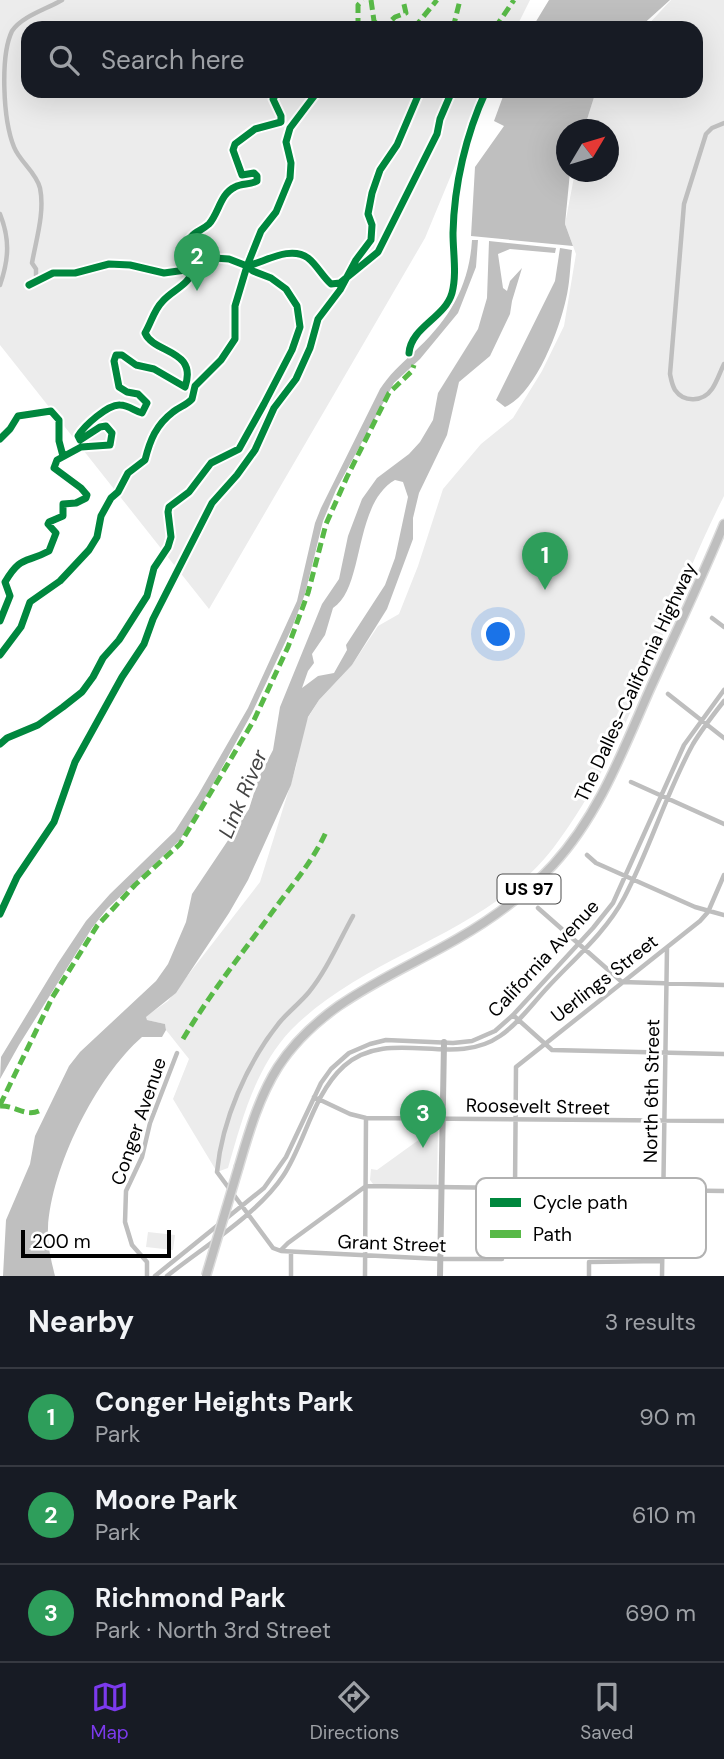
<!DOCTYPE html>
<meta charset="utf-8">
<style>
:root{--surface:#171b24;--page:#20242c;--text:#f1f3f6;--muted:#9ea1a6;--line:#363941;--accent:#7c3aed}
body{margin:0;font-family:"DM Sans",sans-serif;background:var(--page);color:var(--text)}
.compass{position:absolute;left:556px;top:119px;width:63px;height:63px;border-radius:50%;background:var(--surface);box-shadow:0 7px 28px #0002;rotate:52deg}
.scale{position:absolute;left:21px;bottom:18px;width:150px;box-sizing:border-box;padding-left:7px;border:4px solid #000;border-top:0;font-size:19px;line-height:24px;white-space:nowrap;color:#000;-webkit-text-stroke:5px #fff;paint-order:stroke}
.you{position:absolute;left:499px;top:635px;width:24px;height:24px;margin:-18px;border:5px solid #fff;border-radius:50%;background:#1a73e8;box-shadow:0 0 0 10px #1a73e833}
.badge{display:grid;place-items:center;width:46px;height:46px;border-radius:50%;background:var(--accent);color:#fff;font-size:23px;font-weight:700}
.pin{position:absolute;translate:-50% -58px;filter:drop-shadow(0 2px 4px #0008)}
.pin::after{content:'';position:absolute;top:37px;width:24px;height:21px;background:inherit;clip-path:polygon(0 0,100% 0,50% 100%)}
.list{margin:0;padding:0;list-style:none}
h2{display:flex;justify-content:space-between;align-items:center;height:91px;margin:0;padding:0 28px;font-size:30px}
h2 small{font-size:23px;font-weight:400;color:var(--muted)}
.list li{display:grid;grid-template-columns:46px 1fr auto;gap:21px;align-items:center;box-sizing:border-box;height:98px;padding:0 28px;border-top:2px solid var(--line)}
.list b{display:block;font-size:26px;white-space:nowrap}
.list p{margin:0;font-size:23px;white-space:nowrap;color:var(--muted)}
.list em{font-size:23px;font-style:normal;color:var(--muted)}
.icon{flex:none;width:38px;height:38px;fill:none;stroke:currentColor;stroke-width:2;stroke-linecap:round;stroke-linejoin:round}
.map{position:relative;flex:none;width:724px;height:1276px;overflow:hidden}
.search{position:absolute;background:var(--surface);box-shadow:0 7px 28px #0002;left:21px;right:21px;top:21px;height:77px;display:flex;align-items:center;gap:18px;box-sizing:border-box;padding:0 24px;border-radius:21px;color:var(--muted);font-size:26px}
.sheet{height:385px;background:var(--surface)}
nav{display:flex;justify-content:space-around;align-items:center;box-sizing:border-box;height:98px;border-top:2px solid var(--line);background:var(--surface);font-size:19px;color:var(--muted)}
nav a{display:grid;justify-items:center;gap:4px}
nav .on{color:var(--accent)}
.map>svg:first-child{display:block}
.green{fill:#ececec}
.water{fill:#bfbfbf;fill-rule:evenodd}
.lines{fill:none;stroke-linecap:round;stroke-linejoin:round}
.highway-casing{stroke:#dbdbdb;stroke-width:11}
.street{stroke:#bebebe;stroke-width:4.5}
.secondary{stroke:#b8b8b8;stroke-width:6}
.highway{stroke:#bebebe;stroke-width:8}
.highway-bridge-casing{stroke:#dbdbdb;stroke-width:11;stroke-linecap:butt}
.highway-bridge{stroke:#bebebe;stroke-width:8}
.quiet{stroke:#58b947;stroke-width:5;stroke-dasharray:10 5;stroke-linecap:butt}
.cycleway-casing{stroke:#fff;stroke-width:11}
.cycleway{stroke:#00873e;stroke-width:7}
.labels{text-anchor:middle;stroke-width:6;stroke-linejoin:round;paint-order:stroke}
.shield{fill:#fff;stroke:#4c4c4c;stroke-width:2}
.shield-label{font-size:18px;font-weight:bold;fill:#000}
.street-label{font-size:19px;fill:#000;stroke:#fff}
.water-label{font-size:21px;font-style:italic;fill:#444;stroke:#fff}
.key{fill:#fff;stroke:#b2b2b2;stroke-width:2}
.key-label{font-size:19px;fill:#000}
</style>
<div class="map">
<svg width="724" height="1276" viewBox="0 0 724 1276">
<rect width="100%" height="100%" fill="#fff"/>
<!-- green -->
<path class="green" d="M0 0H530L516 28H28V91H486L425 238 209 609 0 345Z
M671 0H724V496C665 611 633 742 554 847 487 935 367 953 291 1030 255 1068 242 1120 228 1168L217 1172 173 1099 189 1059 166 1030 165 1024 147 1020 145 1017 168 1001 260 882 296 767 304 724 319 700 352 665 378 626 399 614 418 566 443 489 481 444 513 418 542 371 564 326 576 254 565 224 575 172H608V130L584 129 596 91H696V28H645Z
M438 1126 437 1185 373 1184 370 1180 371 1169 377 1170Z
M148 1232 175 1235 173 1250 146 1247Z"/>
<!-- water -->
<path class="water" d="M549 0H670L639 28H532Z
M505 91H596L584 129 566 130V138H563L566 172H570L565 224 573 246 471 236 475 167 504 126 494 121Z
M472 240H478L476 267 458 313 420 359 394 383 336 490 323 521 305 594 291 630 252 713 207 795 180 840 107 909 92 928 19 1045 0 1079 1 1057 58 963 86 921 110 894 175 831 198 795 248 708 297 601 315 523 321 508 380 389C389 375 400 365 413 353 448 321 469 288 472 240Z
M489 241 556 248 555 253 510 249 498 254 503 288 507 291 510 281 522 268 512 301 510 314 490 356 459 382 447 435 419 493 413 518V539L387 609 352 665 319 700 308 717 291 785 248 880 229 913 176 993 146 1017 147 1020 165 1024 166 1030 162 1037H142C96 1077 51 1168 48 1228 47 1244 51 1260 55 1276H3L6 1220 30 1164 35 1136 69 1066 80 1052 156 981 168 964 186 922 192 894 249 809 259 777 273 750 280 707 322 604 339 579 348 536 362 499 377 478 409 454 420 442 433 420 438 393 478 329 487 298ZM395 480 403 482 408 497 395 558 385 585 346 645 347 650 334 673 318 676 302 688 308 671 314 663 312 654 325 635 333 608C365 588 353 504 395 480Z
M560 248 572 250C570 266 570 283 566 299 559 331 535 394 505 407L496 400 555 281Z"/>
<g class="lines">
<!-- highway casing -->
<g class="highway-casing">
<path id="highway" d="M239 1166C249 1132 259 1097 278 1067 320 1002 393 976 457 939 492 919 525 895 553 865 599 815 623 750 650 689 675 634 701 580 724 524"/>
</g>
<!-- street -->
<path class="street" d="M724 123 712 128 706 134 684 204 670 374C671 379 672 385 675 390 684 403 703 402 712 389 717 382 720 372 724 364
M0 214C10 239 9 259 0 285
M36 276V269L32 263C36 240 45 212 40 188 36 172 20 162 14 147 3 120 0 56 12 31 22 16 47 9 62 0
M712 618 724 627
M668 694 724 738
M631 782 724 824
M587 855 596 863 695 907 724 915
M538 908 622 982 724 985
M353 916C339 941 327 970 309 992 300 1003 288 1012 279 1023 247 1063 222 1120 217 1172L273 1248 281 1251 440 1259H502
M513 1015 552 1050 724 1054
M314 1097 350 1114 366 1118 724 1121
M515 1188 516 1067 700 921 708 912 724 875
M281 1250 288 1243 366 1186 724 1191
M291 1252V1276
M147 1276V1262L132 1245 125 1222 126 1191 142 1157 150 1123 177 1053
M155 1276 264 1188 286 1157 321 1083 331 1069 349 1053 370 1044 386 1040 453 1043 472 1041 495 1031 513 1015 593 928 613 903 684 745 724 690
M167 1276C202 1248 258 1214 283 1176 305 1143 313 1094 344 1066 390 1026 453 1069 500 1036 519 1023 533 1003 548 987 574 959 606 932 624 898 650 849 666 793 693 744 702 729 713 715 724 701
M365 1276 366 1118
M589 1276V1262L662 1261
M662 1276 667 948"/>
<!-- secondary -->
<path class="secondary" d="M440 1276 444 1042"/>
<!-- highway -->
<use href="#highway" class="highway"/>
<!-- highway-bridge casing -->
<g class="highway-bridge-casing">
<path id="highway-bridge" d="M206 1276 239 1166"/>
</g>
<!-- highway-bridge -->
<use href="#highway-bridge" class="highway-bridge"/>
<!-- quiet -->
<path class="quiet" d="M371 0 374 21 380 27 383 28 395 17 406 13 403 0
M318 28 321 26 326 28
M358 28V5L363 0
M414 28 437 0
M453 28 460 0
M495 28 514 0
M183 1039C211 992 244 951 276 907 294 883 314 859 326 832
M0 1105 52 998 97 926 135 885 180 844 254 720 288 647 308 593 326 524 347 477 389 393 412 371 414 365
M0 1106C14 1105 25 1117 39 1111"/>
<!-- cycleway casing -->
<g class="cycleway-casing">
<path id="cycleway" d="M198 265 199 253 187 248C189 232 199 233 209 224 219 213 220 194 235 187 242 183 250 185 257 181V176L254 173 242 175 233 150 235 144 255 129 281 122V116L273 99 278 91
M29 285 53 273H75L109 264 130 265 164 273 193 269 214 258 229 259 247 266C265 262 290 245 308 258 317 265 322 276 331 284L340 283 378 252 437 134 440 119 452 91
M409 353C411 327 445 318 452 293 457 274 453 253 453 233 454 185 466 134 486 91
M0 439 10 429 18 416 51 411 59 420V441L63 456
M0 621 10 596 5 582C21 555 25 564 49 551L56 533 48 524 49 522 63 516V504L76 503 86 498 87 495 81 488 54 468 57 460 81 447 110 445 112 433 106 426 100 427 80 440 78 436C84 426 108 404 120 405 128 405 135 411 142 413L147 403 138 394 127 392 119 387 114 361 116 355H122L136 365 154 369 185 387C198 349 154 354 145 333 151 323 154 310 162 302 172 290 190 285 193 269
M0 655 21 627 30 602 60 581 89 550 97 537 101 516 111 498 118 492 128 473 145 460C150 440 156 425 173 412 179 407 187 405 192 399L195 386 221 360 235 339V306L247 266 261 231 276 212 290 178 291 163 286 142 290 128 318 91
M0 744 7 738 38 725 63 707 82 692 93 677 103 658 119 640 147 596 154 568 168 547 171 537 168 512 169 507 189 492 211 463 239 449 264 404 292 350 300 327 297 306 286 289 271 278 253 271 247 266
M0 914 17 877 54 822 75 762 122 677 144 644 153 619 212 503 237 475 255 450 274 408 296 379 310 348 318 319 340 290 356 260 371 240 372 225 368 214 372 193 380 170 397 145 420 91"/>
</g>
<!-- cycleway -->
<use href="#cycleway" class="cycleway"/>
</g>
<g class="labels">
<!-- shield labels -->
<rect class="shield" x="497.5" y="874.5" width="63" height="29" rx="5"/>
<g class="shield-label">
<text x="529" y="895">US 97</text>
</g>
<!-- street labels -->
<g class="street-label">
<text transform="translate(635 682) rotate(-65)" y="7">The Dalles-California Highway</text>
<text transform="translate(543 958) rotate(-47)" y="7">California Avenue</text>
<text transform="translate(604 978) rotate(-38)" y="7">Uerlings Street</text>
<text transform="translate(651 1091) rotate(-89)" y="7">North 6th Street</text>
<text transform="translate(538 1106) rotate(1)" y="7">Roosevelt Street</text>
<text transform="translate(138 1121) rotate(-71)" y="7">Conger Avenue</text>
<text transform="translate(392 1243) rotate(2)" y="7">Grant Street</text>
</g>
<!-- water labels -->
<g class="water-label">
<text transform="translate(243 794) rotate(-67)" y="7">Link River</text>
</g>
</g>
<!-- legend -->
<rect x="476" y="1178" width="230" height="80" rx="10" class="key"/>
<rect x="490" y="1198" width="31" height="9" fill="#00873e"/>
<rect x="490" y="1230" width="31" height="8" fill="#58b947"/>
<g class="key-label">
<text x="533" y="1209">Cycle path</text>
<text x="533" y="1241">Path</text>
</g>
</svg>
<svg class="compass" viewBox="-18 -18 36 36"><path d="M0-13l5 13h-10z" fill="#e53935"/><path d="M0 13l5-13h-10z" fill="#9ea1a6"/></svg>
<div class="scale">200 m</div>
<div class="you"></div>
<div class="pin badge" style="left:545px;top:590px;background:#2e9e5b">1</div>
<div class="pin badge" style="left:197px;top:291px;background:#2e9e5b">2</div>
<div class="pin badge" style="left:423px;top:1148px;background:#2e9e5b">3</div>
<div class="search"><svg class="icon" aria-label="search" viewBox="0 0 24 24"><circle cx="10" cy="10" r="6"/><path d="M15 15l6 6"/></svg>Search here</div>
</div>
<section class="sheet">
<h2>Nearby<small>3 results</small></h2>
<ul class="list">
<li><span class="badge" style="background:#2e9e5b">1</span><div><b>Conger Heights Park</b><p>Park</p></div><em>90 m</em></li>
<li><span class="badge" style="background:#2e9e5b">2</span><div><b>Moore Park</b><p>Park</p></div><em>610 m</em></li>
<li><span class="badge" style="background:#2e9e5b">3</span><div><b>Richmond Park</b><p>Park · North 3rd Street</p></div><em>690 m</em></li>
</ul>
</section>
<nav>
<a class="on"><svg class="icon" aria-label="map" viewBox="0 0 24 24"><path d="M3 6l6-2 6 2 6-2v14l-6 2-6-2-6 2zM9 4v14M15 6v14"/></svg>Map</a>
<a><svg class="icon" aria-label="directions" viewBox="0 0 24 24"><path d="M12 3l9 9-9 9-9-9zM9 14v-3h6M13 9l2 2-2 2"/></svg>Directions</a>
<a><svg class="icon" aria-label="saved" viewBox="0 0 24 24"><path d="M7 4h10v16l-5-4-5 4z"/></svg>Saved</a>
</nav>
